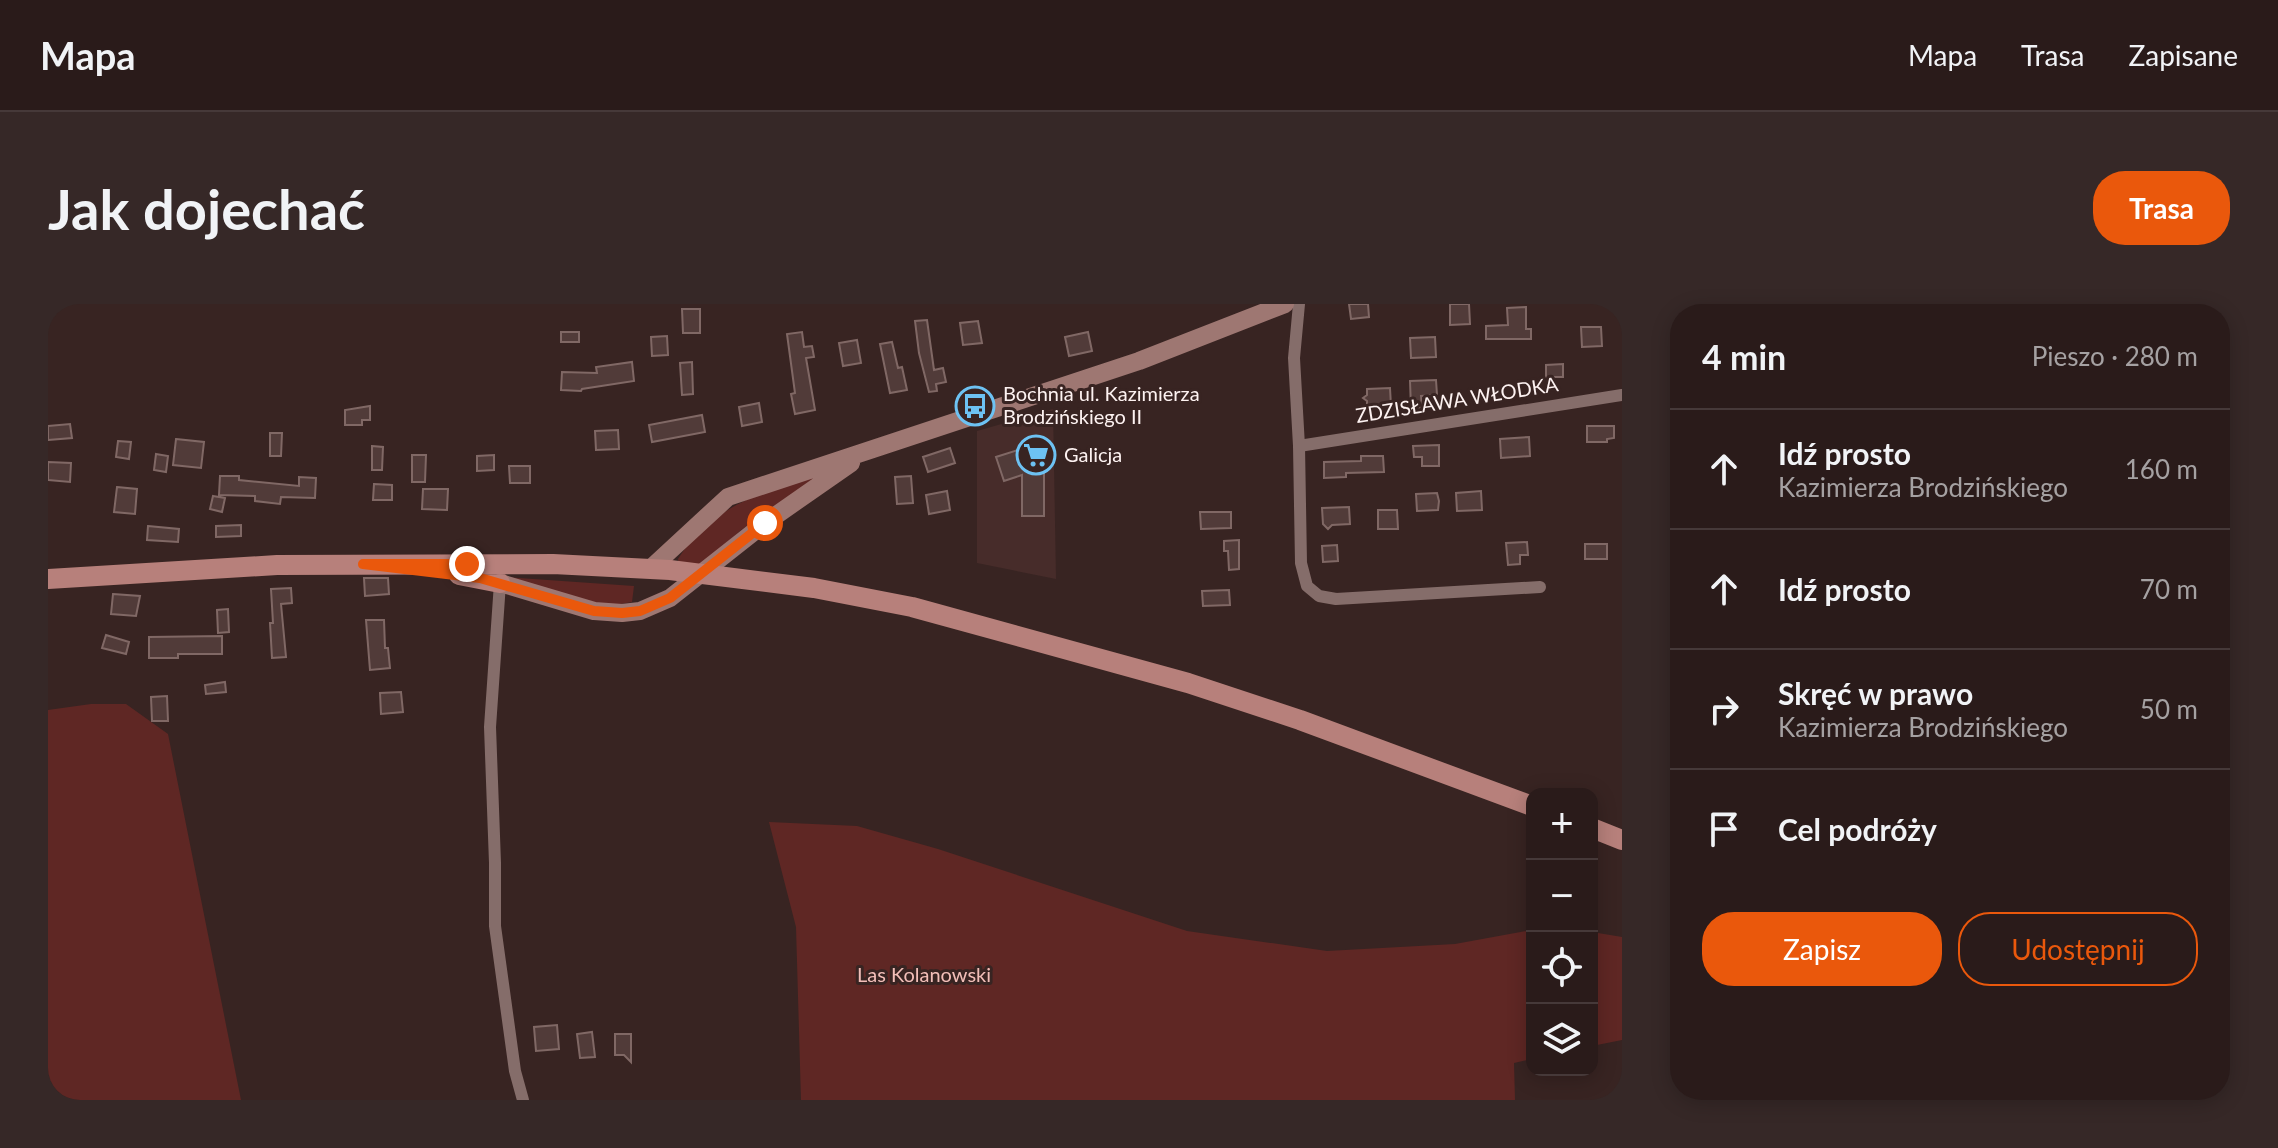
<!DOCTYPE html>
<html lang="pl">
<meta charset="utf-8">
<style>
:root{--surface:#2a1b1a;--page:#362827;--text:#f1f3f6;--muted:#a5a1a2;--line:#463939;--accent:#ea580c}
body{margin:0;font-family:Lato,sans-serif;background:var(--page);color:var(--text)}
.controls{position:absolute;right:24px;bottom:24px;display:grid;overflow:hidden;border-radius:16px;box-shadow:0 4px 20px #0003}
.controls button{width:72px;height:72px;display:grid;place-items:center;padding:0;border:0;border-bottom:2px solid var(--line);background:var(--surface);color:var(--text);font:40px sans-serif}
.stop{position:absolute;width:24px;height:24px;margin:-18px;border:6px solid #ea580c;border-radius:50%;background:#fff}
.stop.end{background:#ea580c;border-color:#fff;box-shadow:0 2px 8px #0008}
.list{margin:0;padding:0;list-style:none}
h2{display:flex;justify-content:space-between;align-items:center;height:104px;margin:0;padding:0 32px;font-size:34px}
h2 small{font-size:26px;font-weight:400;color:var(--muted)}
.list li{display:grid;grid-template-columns:52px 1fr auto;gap:24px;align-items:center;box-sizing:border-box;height:120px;padding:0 32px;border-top:2px solid var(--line)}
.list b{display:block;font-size:30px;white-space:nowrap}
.list p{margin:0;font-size:26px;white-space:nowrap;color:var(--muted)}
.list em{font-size:26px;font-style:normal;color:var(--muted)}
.actions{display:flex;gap:16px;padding:24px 32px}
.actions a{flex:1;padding:18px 0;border:2px solid var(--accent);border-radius:32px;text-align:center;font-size:28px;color:var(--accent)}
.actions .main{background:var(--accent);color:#fff}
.icon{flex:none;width:44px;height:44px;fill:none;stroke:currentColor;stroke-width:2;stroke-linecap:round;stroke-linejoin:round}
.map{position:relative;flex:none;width:1574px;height:796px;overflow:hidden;border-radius:32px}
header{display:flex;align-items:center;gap:48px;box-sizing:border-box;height:112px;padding:0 40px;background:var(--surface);border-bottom:2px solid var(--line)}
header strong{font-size:38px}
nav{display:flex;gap:44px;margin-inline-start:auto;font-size:28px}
.intro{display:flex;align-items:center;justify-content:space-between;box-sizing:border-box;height:192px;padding:0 48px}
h1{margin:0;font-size:56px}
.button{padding:20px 36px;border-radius:32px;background:var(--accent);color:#fff;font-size:28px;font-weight:700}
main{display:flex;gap:48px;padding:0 48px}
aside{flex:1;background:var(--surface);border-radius:32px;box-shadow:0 4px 20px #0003}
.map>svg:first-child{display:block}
.built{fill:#472c2a}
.green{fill:#5f2724}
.building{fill:#513b39;stroke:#806865;stroke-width:2}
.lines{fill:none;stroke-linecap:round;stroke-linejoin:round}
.street{stroke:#856d6a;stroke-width:12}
.secondary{stroke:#9e7772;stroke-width:18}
.primary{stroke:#b7807b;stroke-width:20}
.route{stroke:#ea580c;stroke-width:10}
.labels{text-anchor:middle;stroke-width:6;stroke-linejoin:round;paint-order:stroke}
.poi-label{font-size:20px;fill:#fdf2f1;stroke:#382422;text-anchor:start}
.street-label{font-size:20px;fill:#fdf2f1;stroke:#382422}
.park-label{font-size:20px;fill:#f2beb8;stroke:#382422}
</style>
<header>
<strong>Mapa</strong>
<nav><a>Mapa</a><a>Trasa</a><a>Zapisane</a></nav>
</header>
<div class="intro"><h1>Jak dojechać</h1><a class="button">Trasa</a></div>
<main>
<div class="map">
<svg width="1574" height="796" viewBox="0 0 1574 796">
<rect width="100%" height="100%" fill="#382422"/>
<!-- built -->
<path class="built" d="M1005 105 1008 275 929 259V127Z"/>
<!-- green -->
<path class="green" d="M776 168 693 226 653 262 631 261 630 255C665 200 717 187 776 168Z
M441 272 586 282 584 298 567 301 548 299Z
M43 400H78L120 430 193 796H0V406Z
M721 518 809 522 890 545 1139 627 1279 647 1407 640 1484 626V755L1466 759 1467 796H753L748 623Z
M1544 628 1574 633V736L1544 742Z"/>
<!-- building -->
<path class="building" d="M1301 0H1320L1321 13 1303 15Z
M1402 0H1421L1422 20 1402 21Z
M1478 3V25H1483V35H1438V22L1460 21 1459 4Z
M634 5H652V29H635Z
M879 16 886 66 895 64 898 78 888 80 889 87 881 88 871 49 867 17Z
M930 17 934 39 915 41 912 19Z
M1533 23H1553L1554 42 1534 43Z
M513 28H531V38H513Z
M754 28 756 43 764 42 766 53 758 54 767 106 747 110 743 90 747 89 739 30Z
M1040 28 1044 47 1021 52 1017 33Z
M619 32 620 51 604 52 603 33Z
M1387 33 1388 53 1363 54 1362 34Z
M809 36 813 59 795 62 791 39Z
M844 38 850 64 854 63 859 86 842 89 832 40Z
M584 58 586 77 534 85 533 87 513 86 514 68 549 69 548 63Z
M644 58 645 90 634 91 632 59Z
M1515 60V73H1498V61Z
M1388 76 1389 91 1373 92 1374 104H1363L1362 77Z
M1342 84 1343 102 1319 103V97L1315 94 1319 91V85Z
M711 99 714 118 694 122 691 103Z
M322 102V116H314V121H297V106Z
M654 111 657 128 604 138 601 121Z
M22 120 24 134 0 136V122Z
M1539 122H1566V134L1559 135V138H1539Z
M570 126 571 145 548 146 547 127Z
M222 129H234L233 152H222Z
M1481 133 1482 152 1453 154 1452 135Z
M128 135 156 138 153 164 125 161Z
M70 137 83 138 81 155 68 153Z
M1391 141V162H1374V153H1366L1365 142Z
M324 142 335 143 334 166H324Z
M902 144 907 159 880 168 875 153Z
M973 145H996V212H974V171L956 177 948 153Z
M108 150 120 152 118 168 106 166Z
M364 151H378L377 178H364Z
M446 151V166L429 167V152Z
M1313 152H1335L1336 168 1298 169V173L1276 174V158L1313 157Z
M0 158 23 159 22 178 0 176Z
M461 162H482V179H462Z
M172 172H191V176L251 182V173L268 174 267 194 233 193 232 200 207 197V192L171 191Z
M863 172 865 199 849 200 847 173Z
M326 180 344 181V196H325Z
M69 183 89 185 87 210 66 208Z
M375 185H400L399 206 374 205Z
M899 187 902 206 881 210 878 191Z
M1433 187 1434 206 1409 207 1408 189Z
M1389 189 1391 197 1390 206 1369 207 1368 190Z
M165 192 177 194 174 208 162 205Z
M1301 203 1302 220 1284 221 1280 225 1275 220 1274 204Z
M1330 206H1349L1350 225H1330Z
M1152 208H1183V224L1153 225Z
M193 221V232L168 233V222Z
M100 222 131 225 130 238 99 236Z
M1191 236V265L1181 266 1180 247H1176V237Z
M1479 238 1480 251H1472V260L1460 261 1458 239Z
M1537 240H1559V255H1537Z
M1289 241 1290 257 1275 258 1274 242Z
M316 274H340L341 290 317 292Z
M243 284 244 299 233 300 238 353 224 354 222 319H225L223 285Z
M1181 286 1182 301 1155 302 1154 287Z
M65 290 92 292 88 312 63 310Z
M180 305 181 328 170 329 169 306Z
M318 316H336L337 344H340L342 364 322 366Z
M58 331 81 338 78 350 54 344Z
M174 332V350H130V354H101V333Z
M177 378 178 388 158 390 157 381Z
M353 388 355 408 333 410 332 389Z
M119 392 120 417H104L103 393Z
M509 721 511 745 488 747 486 723Z
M544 728 547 753 532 754 529 730Z
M567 730H583V758L576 751H567Z"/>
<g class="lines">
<!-- street -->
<path class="street" d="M1251 0 1246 54 1251 142 1253 259 1259 282 1271 292 1288 295 1492 283
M1251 142 1574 91
M452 279 442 423 447 559V622L467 767 475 796"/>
<!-- secondary -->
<path class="secondary" d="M602 265 680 193 1091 57 1237 0
M452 279 546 307 574 309 592 307 622 294 717 219 803 159"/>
<!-- primary -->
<path class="primary" d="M411 271 452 279
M0 275 229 261 505 260 622 266 766 284 864 303 1140 379 1252 416 1484 502
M1544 524 1574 536"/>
</g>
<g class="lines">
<!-- route -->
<path class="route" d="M419 260H315L432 274 546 307 574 309 592 307 622 294 717 219"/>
</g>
<!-- icons -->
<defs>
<g id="bus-ring" transform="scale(2)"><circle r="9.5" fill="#382422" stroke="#6dc2f3" stroke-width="1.5"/><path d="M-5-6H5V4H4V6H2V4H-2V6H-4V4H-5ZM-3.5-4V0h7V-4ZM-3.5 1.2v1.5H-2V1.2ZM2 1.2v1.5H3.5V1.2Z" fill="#6dc2f3"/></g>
<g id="supermarket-ring" transform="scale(2)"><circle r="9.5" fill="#382422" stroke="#6dc2f3" stroke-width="1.5"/><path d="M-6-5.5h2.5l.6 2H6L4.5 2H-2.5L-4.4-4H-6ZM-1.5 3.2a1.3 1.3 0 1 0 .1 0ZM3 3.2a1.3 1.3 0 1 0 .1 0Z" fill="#6dc2f3"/></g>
</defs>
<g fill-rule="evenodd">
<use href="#bus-ring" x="927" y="102"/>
<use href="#supermarket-ring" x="988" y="151"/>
</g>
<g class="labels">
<!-- poi labels -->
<g class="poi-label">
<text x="955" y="97">Bochnia ul. Kazimierza<tspan x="955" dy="23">Brodzińskiego II</tspan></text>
<text x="1016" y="158">Galicja</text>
</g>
<!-- street labels -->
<g class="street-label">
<text transform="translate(1409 96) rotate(-9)" y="7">ZDZISŁAWA WŁODKA</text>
</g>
<!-- park labels -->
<g class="park-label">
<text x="876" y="678">Las Kolanowski</text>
</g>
</g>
</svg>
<div class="controls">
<button>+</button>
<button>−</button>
<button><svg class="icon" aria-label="locate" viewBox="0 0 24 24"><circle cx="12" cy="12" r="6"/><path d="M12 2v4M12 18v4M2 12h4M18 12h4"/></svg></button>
<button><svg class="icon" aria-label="layers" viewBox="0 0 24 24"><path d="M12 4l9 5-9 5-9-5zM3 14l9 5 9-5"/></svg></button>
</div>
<div class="stop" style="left:717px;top:219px"></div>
<div class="stop end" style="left:419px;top:260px"></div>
</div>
<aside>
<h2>4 min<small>Pieszo · 280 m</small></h2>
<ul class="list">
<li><svg class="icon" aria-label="ahead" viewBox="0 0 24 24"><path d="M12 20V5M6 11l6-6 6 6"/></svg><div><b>Idź prosto</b><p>Kazimierza Brodzińskiego</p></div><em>160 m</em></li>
<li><svg class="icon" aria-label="ahead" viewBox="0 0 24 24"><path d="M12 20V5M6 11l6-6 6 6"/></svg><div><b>Idź prosto</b></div><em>70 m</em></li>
<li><svg class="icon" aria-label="right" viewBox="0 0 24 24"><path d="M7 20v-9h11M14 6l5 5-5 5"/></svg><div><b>Skręć w prawo</b><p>Kazimierza Brodzińskiego</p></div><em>50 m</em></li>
<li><svg class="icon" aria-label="arrive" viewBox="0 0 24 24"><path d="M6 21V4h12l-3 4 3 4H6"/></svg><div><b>Cel podróży</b></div></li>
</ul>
<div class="actions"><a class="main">Zapisz</a><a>Udostępnij</a></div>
</aside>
</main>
